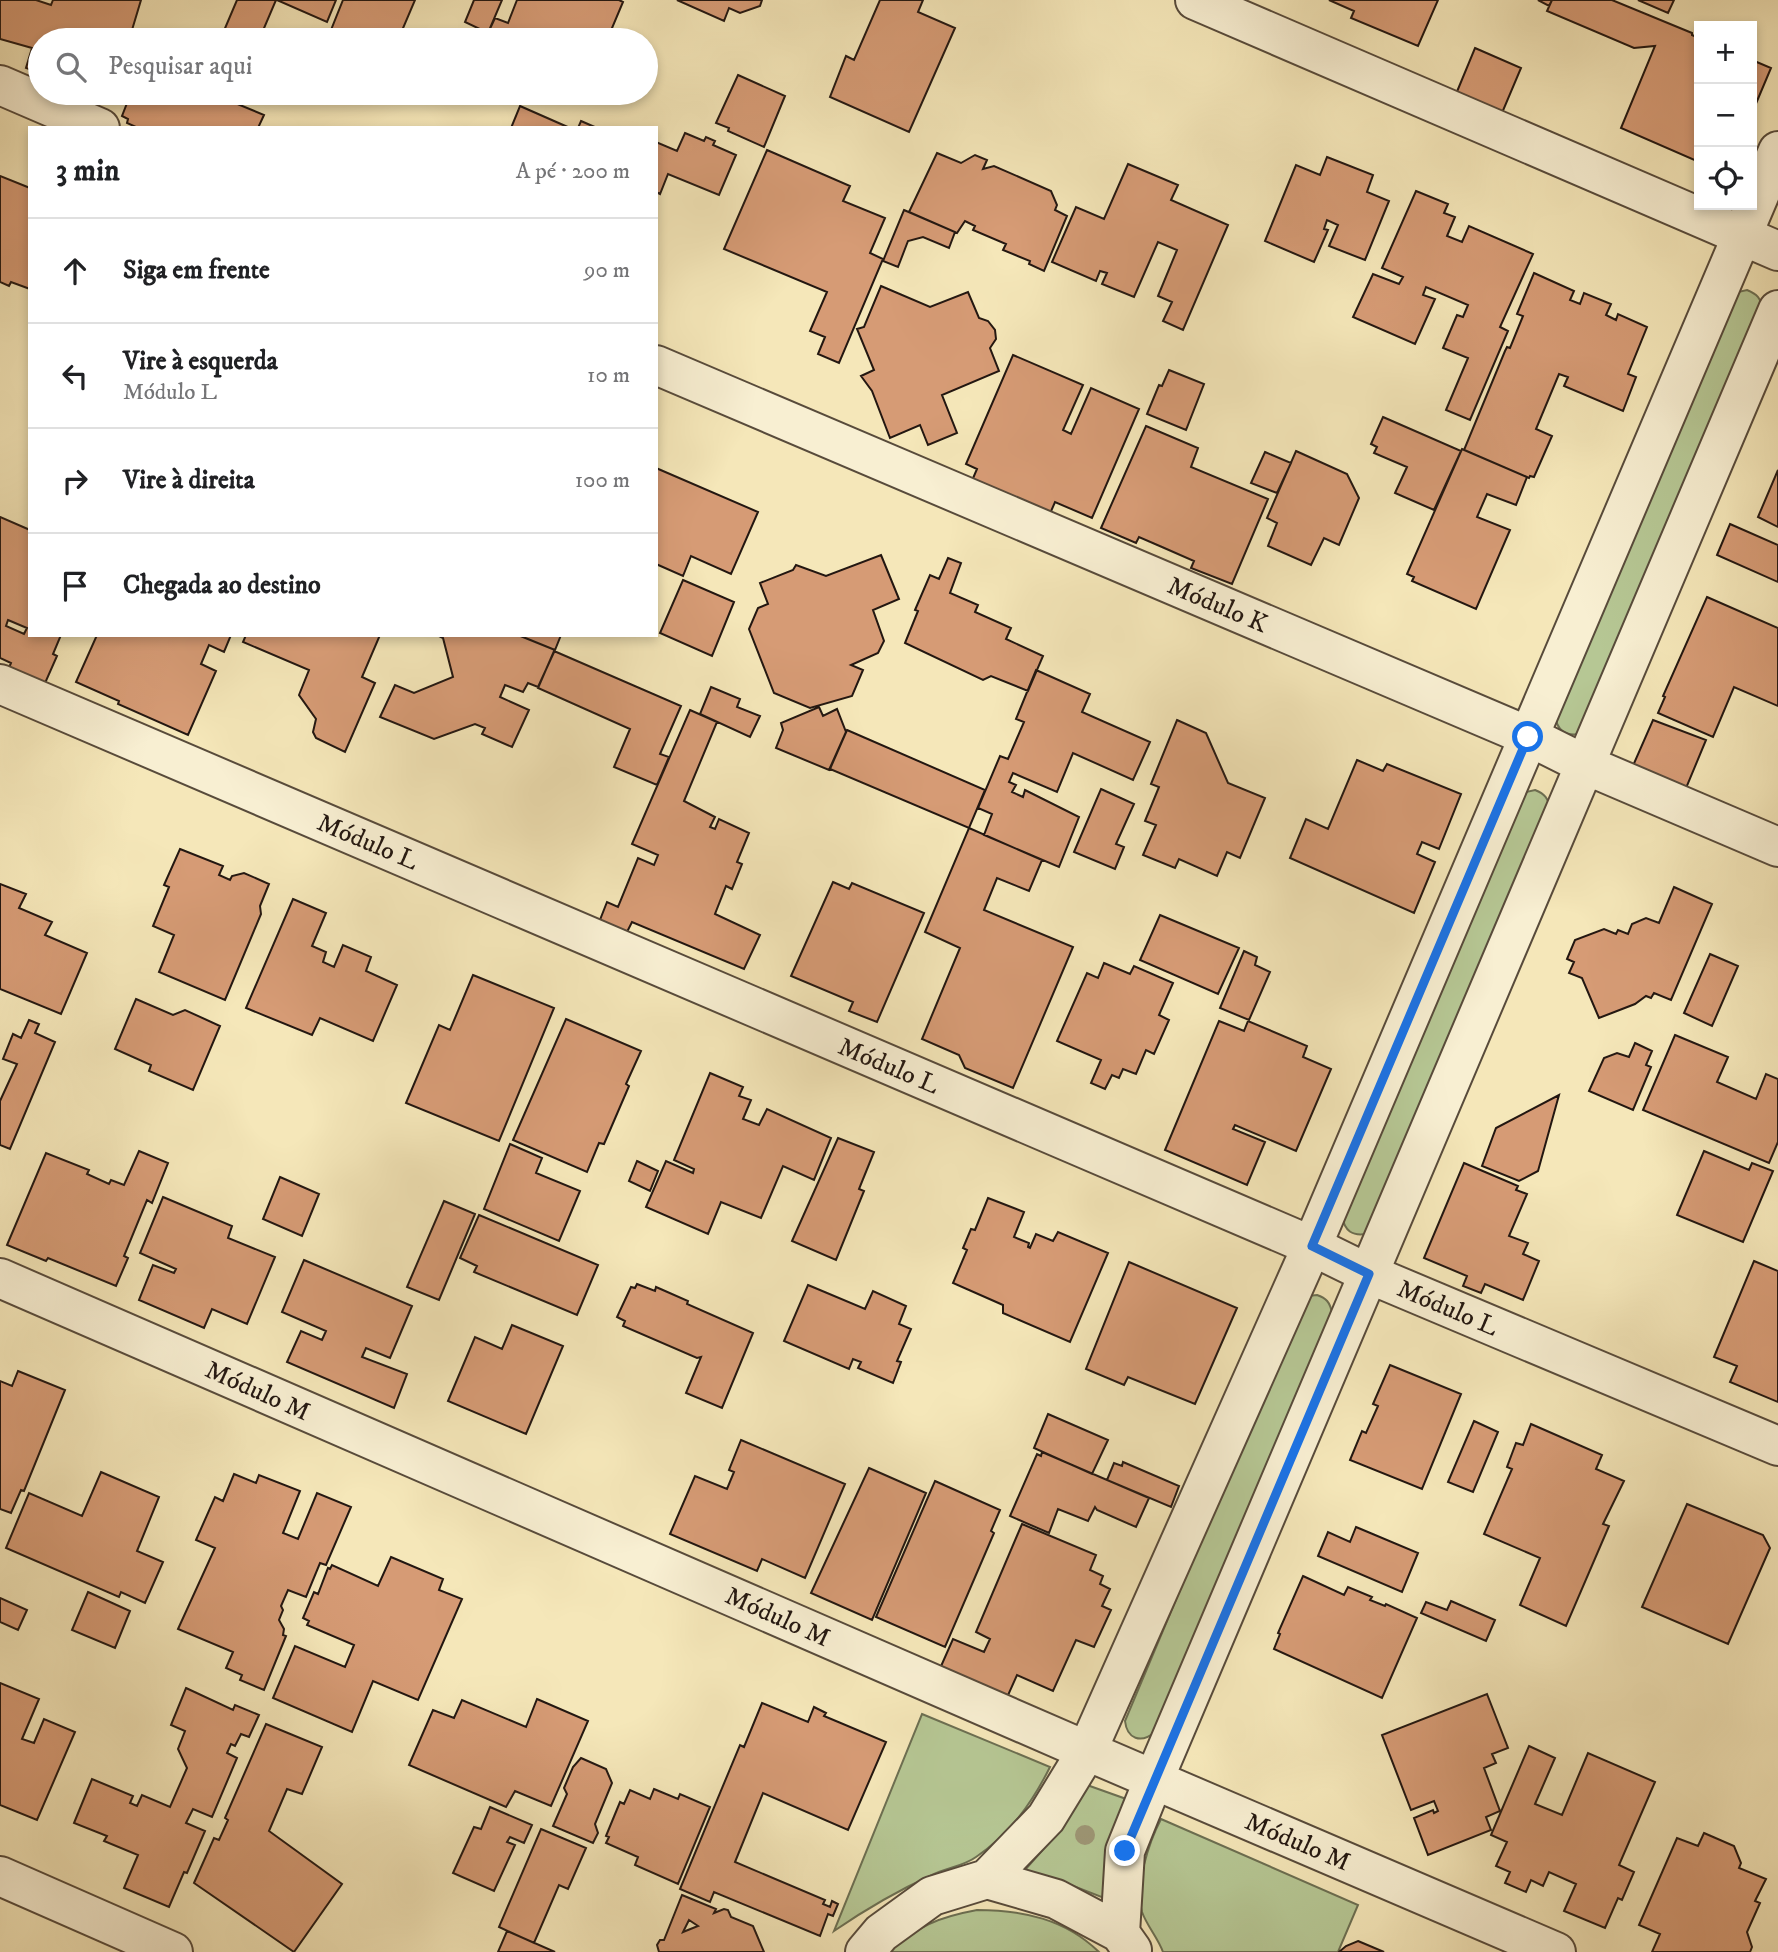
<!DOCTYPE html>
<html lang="pt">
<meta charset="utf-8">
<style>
:root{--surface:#fff;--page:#f6f6f6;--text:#202124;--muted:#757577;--line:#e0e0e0}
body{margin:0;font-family:"IM FELL DW Pica",serif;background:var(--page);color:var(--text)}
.controls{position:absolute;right:21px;top:21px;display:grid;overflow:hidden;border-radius:0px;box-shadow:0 4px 10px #0003}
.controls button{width:63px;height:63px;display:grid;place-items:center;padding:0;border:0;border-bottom:2px solid var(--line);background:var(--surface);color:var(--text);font:35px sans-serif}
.stop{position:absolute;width:21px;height:21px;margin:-16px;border:5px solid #1a73e8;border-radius:50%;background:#fff}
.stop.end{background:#1a73e8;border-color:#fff;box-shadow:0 2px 7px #0008}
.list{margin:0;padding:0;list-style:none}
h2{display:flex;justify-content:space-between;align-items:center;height:91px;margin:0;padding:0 28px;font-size:30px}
h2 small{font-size:23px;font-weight:400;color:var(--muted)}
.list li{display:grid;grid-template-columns:46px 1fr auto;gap:21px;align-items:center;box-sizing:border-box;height:105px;padding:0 28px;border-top:2px solid var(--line)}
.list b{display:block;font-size:26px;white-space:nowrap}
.list p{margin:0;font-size:23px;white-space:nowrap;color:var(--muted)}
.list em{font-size:23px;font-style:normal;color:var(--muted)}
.icon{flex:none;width:38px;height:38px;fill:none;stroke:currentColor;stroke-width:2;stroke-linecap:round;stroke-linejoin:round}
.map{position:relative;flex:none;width:1778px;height:1952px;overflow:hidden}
.search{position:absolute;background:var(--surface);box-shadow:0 4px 10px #0003;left:28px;top:28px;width:630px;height:77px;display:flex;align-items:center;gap:18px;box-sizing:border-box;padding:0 24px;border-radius:38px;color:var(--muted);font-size:26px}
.panel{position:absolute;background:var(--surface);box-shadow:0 4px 10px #0003;left:28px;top:126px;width:630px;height:511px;border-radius:0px}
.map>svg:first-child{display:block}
.green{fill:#b6c794;stroke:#6c6f52;stroke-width:2}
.building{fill:#d69b75;stroke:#231711;stroke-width:2;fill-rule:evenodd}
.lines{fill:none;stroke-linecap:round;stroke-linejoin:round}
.minor-casing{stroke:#584b3b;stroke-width:42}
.minor{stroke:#f8efd2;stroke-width:38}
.tree{fill:#9e9776}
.route{stroke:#1a73e8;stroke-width:9}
.labels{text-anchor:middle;stroke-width:7;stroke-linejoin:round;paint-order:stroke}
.street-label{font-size:26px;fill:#231711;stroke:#f8efd2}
</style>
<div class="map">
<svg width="1778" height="1952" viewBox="0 0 1778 1952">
<rect width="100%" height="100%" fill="#f5e7b9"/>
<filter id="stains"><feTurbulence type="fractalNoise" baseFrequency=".00286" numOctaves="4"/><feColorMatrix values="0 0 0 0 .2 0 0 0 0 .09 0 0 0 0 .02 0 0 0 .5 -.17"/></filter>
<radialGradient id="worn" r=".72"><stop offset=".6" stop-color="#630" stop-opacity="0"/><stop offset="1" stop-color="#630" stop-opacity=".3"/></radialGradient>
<!-- green -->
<path class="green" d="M1747 290C1757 294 1761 298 1762 309L1579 734C1565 736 1557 730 1555 716L1738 292Z
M1535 790C1545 794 1548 798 1550 809L1366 1234C1352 1236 1345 1231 1342 1217L1526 792Z
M1317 1295C1326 1298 1330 1302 1332 1313L1155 1732C1141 1744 1127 1739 1125 1721L1301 1302 1308 1296Z
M922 1714 1050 1767C1032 1803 1010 1834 976 1857 964 1866 946 1868 932 1875 897 1891 866 1909 834 1931Z
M1087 1785 1129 1800 1104 1898 1063 1882 1024 1871 1062 1828Z
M1161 1819 1358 1905 1338 1952H1163C1158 1938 1147 1926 1142 1912 1134 1887 1149 1842 1161 1819Z
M977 1910C1023 1910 1065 1919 1099 1952H886C921 1926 934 1918 977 1910Z"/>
<!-- building -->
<path class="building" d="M0 0H36L51 5 53 0H141L129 40H40V73L26 68 32 48 0 39Z
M237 0H276L259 40H220Z
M277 0H336L327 22Z
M343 0H415L398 40H327Z
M474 0H502L488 33 465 22Z
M517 0H619L623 2 607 40H507L488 33 495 18 508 23Z
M677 0H762L760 6 740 13 729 8 724 21Z
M880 0H923L918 12 955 28 909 132 830 97 846 56 854 60Z
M1329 0H1438L1418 46 1351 18 1354 11Z
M1538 0H1552L1549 6Z
M1552 0H1612L1692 33V35L1699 38V162L1621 128 1655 46 1634 48 1547 11Z
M1638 0H1674L1668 13Z
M1475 48 1521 68 1502 113 1456 94Z
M1752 60 1771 68 1752 113Z
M738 75 785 96 764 147 728 131 729 128 716 123Z
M131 93H234L230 101 264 115 258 128H138L127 123 128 119 122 116Z
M520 106 570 128H511Z
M581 121 597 128H578Z
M685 133 704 141 706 137 715 141 713 145 736 155 719 195 668 174 660 194 656 192V142L677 151Z
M767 150 850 186 843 201 885 218 870 253 883 259 839 363 818 354 825 337 810 331 827 292 724 249Z
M937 153 961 163 975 155 987 160 983 169 994 166 1051 191 1057 205 1055 210 1067 216 1044 271 1029 264 1030 261 1003 250 1006 244 973 230 975 226 965 221 957 233 909 212Z
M1327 157 1373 175 1367 192 1389 201 1365 260 1329 246 1338 225 1327 220 1324 229 1328 230 1314 262 1265 241 1296 165 1320 175Z
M1128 164 1178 185 1171 200 1228 225 1183 330 1163 321 1172 302 1158 296 1177 250 1158 242 1134 297 1102 284 1107 273 1100 271 1096 281 1052 262 1076 207 1104 219Z
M0 176 30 188V289L11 282 9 286 0 282Z
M1416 191 1448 204 1444 213 1455 217 1447 236 1462 242 1469 226 1533 254 1500 327 1508 331 1470 420 1446 410 1468 358 1443 348 1457 315 1463 317 1468 305 1426 287 1423 295 1435 299 1415 344 1353 317 1373 274 1399 284 1403 277 1382 268Z
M904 210 955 232 949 248 923 237 908 241 898 267 883 261Z
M1534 273 1574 291 1570 300 1580 304 1584 293 1611 304 1606 315 1616 320 1618 314 1647 327 1628 374 1636 377 1623 411 1564 386 1568 377 1559 374 1536 429 1552 436 1534 477 1530 476 1529 478 1464 450 1505 351 1507 347 1510 348 1523 316 1517 314Z
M881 286 930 307 968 292 979 318 988 321 995 330 996 339 990 348 999 371 942 395 957 433 928 445 920 425 890 438 872 391 861 376 874 370 857 329 864 327Z
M1013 355 1083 385 1063 430 1071 434 1091 388 1139 409 1092 518 1055 502 1043 530 965 497 977 469 966 464Z
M1169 370 1204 384 1186 430 1147 414 1159 385 1162 386Z
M1383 417 1461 451 1434 510 1395 493 1407 467 1374 453 1377 447 1371 444Z
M1146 426 1198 448 1191 467 1268 499 1232 584 1191 568 1194 561 1162 547 1139 537 1136 543 1101 528Z
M1462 449 1527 477 1516 505 1487 494 1477 517 1510 530 1476 609 1412 581 1414 577 1407 574Z
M1296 451 1347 474 1359 498 1339 545 1324 538 1311 565 1268 546 1277 523 1267 518Z
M1265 452 1291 463 1277 493 1251 483Z
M656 468 758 512 731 574 691 556 683 576 656 564Z
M1778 470V527L1758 517Z
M0 517 30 530V635H61L53 654 57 656 42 690 6 675 11 663 0 658ZM8 620 27 628 24 634 6 626Z
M1730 524 1778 545V582L1717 555Z
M881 555 899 599 873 610 884 641 878 653 851 665 863 670 852 696 810 708 774 693 749 629 758 608 768 604 760 583 793 570 796 565 826 576Z
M948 558 961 563 950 593 978 605 975 612 1011 628 1006 639 1043 656 1028 691 991 676 983 680 905 643 918 611 915 610 930 575 939 579Z
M683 580 734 602 712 656 660 633Z
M1707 597 1778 628V706L1734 687 1713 737 1658 713 1665 697 1663 696Z
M97 635H231L224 652 209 645 201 664 216 671 188 735 118 704 119 701 76 682Z
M246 635H380L362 677 375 683 345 752 316 738 313 732 316 719 299 695 309 670 243 642Z
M437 635H518L555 650 538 687 528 683 523 692 505 685 500 697 529 710 512 747 482 734 485 728 475 724 434 739 380 717 395 685 414 693 453 677 443 638Z
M518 635H561L555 650Z
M554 651 681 706 660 754 669 757 657 785 614 767 630 729 538 688Z
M1036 670 1090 694 1082 712 1150 742 1133 780 1073 753 1057 792 1013 773 1009 782 1016 785 1012 792 1023 797 1025 790 1079 817 1059 867 984 835 992 814 978 808 1000 756 1008 759 1024 722 1016 719Z
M711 687 740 699 737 707 760 716 750 737 700 714Z
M819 707 823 716 837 709 846 732 829 770 776 748 783 730 781 723Z
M690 710 717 722 684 801 715 817 710 827 715 829 719 819 749 833 737 862 742 864 732 889 726 886 715 914 760 935 744 969 632 922 625 936 598 925 607 902 618 907 638 858 654 865 658 855 632 844Z
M1177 720 1206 733 1228 783 1265 798 1240 858 1227 852 1217 876 1179 859 1175 868 1143 855 1156 825 1145 821 1159 787 1151 784Z
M1653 720 1706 740 1684 793 1632 768Z
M847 730 985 790 969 828 830 769Z
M1357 760 1383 771 1387 764 1461 794 1439 849 1422 842 1417 854 1435 862 1414 913 1290 858 1306 819 1328 829Z
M1101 789 1134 804 1116 844 1124 847 1115 869 1074 852Z
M969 828 1042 860 1029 891 997 878 984 910 1073 947 1013 1088 965 1068 959 1055 922 1039 960 948 925 932Z
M180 849 223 866 219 875 230 880 232 876 244 873 269 884 260 906 261 914 225 1000 159 972 174 935 153 926 169 887 164 885Z
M833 882 849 889 852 883 924 913 877 1022 849 1011 853 1002 791 976Z
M0 884 26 894 19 908 52 922 45 935 87 953 61 1014 0 989Z
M1674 887 1712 904 1671 1000 1654 993 1651 998 1646 996 1635 1004 1599 1018 1582 978 1569 973 1574 962 1567 959 1575 940 1604 929 1616 934 1618 930 1628 934 1632 924 1646 918 1659 923Z
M293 899 326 913 312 946 326 952 323 962 334 967 343 945 371 957 366 971 397 985 373 1041 320 1018 312 1035 246 1008Z
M1160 915 1239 948 1218 994 1140 960Z
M1244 951 1257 957 1255 965 1270 972 1249 1020 1220 1008Z
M1710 954 1738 966 1712 1026 1684 1013Z
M1104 963 1130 974 1134 966 1173 983 1159 1015 1169 1020 1154 1054 1146 1050 1136 1074 1123 1069 1119 1078 1112 1075 1105 1089 1091 1083 1101 1060 1057 1041 1087 973 1098 978Z
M473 975 554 1008 499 1141 406 1103 439 1025 450 1030Z
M136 999 173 1015 185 1010 220 1026 193 1090 149 1071 151 1065 115 1049Z
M566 1019 641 1051 626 1084 629 1086 604 1144 599 1143 587 1172 513 1140Z
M29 1020 39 1024 35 1033 55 1042 10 1149 0 1145V1101L17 1064 3 1059 13 1034 21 1038Z
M1219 1021 1244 1031 1248 1021 1307 1046 1303 1057 1331 1069 1296 1151 1235 1125 1233 1129 1265 1142 1247 1185 1165 1150Z
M1675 1035 1728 1057 1717 1082 1756 1099 1766 1074 1778 1079V1142L1769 1163 1643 1110Z
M1635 1043 1652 1051 1646 1065 1651 1067 1633 1110 1589 1091 1604 1058 1617 1053 1629 1057Z
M710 1073 743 1087 739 1096 751 1100 743 1119 759 1125 767 1109 831 1138 814 1180 783 1166 761 1218 721 1202 708 1234 646 1207 666 1161 693 1173 694 1169 674 1160Z
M1559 1095 1538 1171 1519 1181 1482 1166 1496 1128Z
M838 1138 874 1152 859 1189 864 1191 836 1260 792 1241Z
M510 1144 542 1158 536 1173 580 1191 559 1241 484 1209Z
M139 1151 168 1163 152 1203 147 1200 124 1256 128 1258 116 1286 48 1258 46 1261 7 1245 46 1153 89 1170 87 1174 109 1184 111 1180 124 1185Z
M1704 1151 1749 1170 1752 1163 1773 1171 1743 1242 1677 1215Z
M637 1161 658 1171 650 1191 629 1181Z
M1464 1163 1518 1186 1516 1190 1527 1194 1509 1236 1528 1243 1523 1254 1539 1261 1523 1300 1485 1284 1481 1293 1463 1286 1467 1276 1424 1258Z
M280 1177 319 1194 302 1236 263 1219Z
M163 1197 232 1226 228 1238 275 1257 247 1324 212 1309 204 1328 139 1300 153 1265 174 1273 176 1269 140 1253Z
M988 1198 1024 1212 1014 1237 1029 1243 1028 1247 1030 1248 1036 1234 1053 1241 1058 1232 1108 1253 1070 1342 1003 1313V1305L953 1283 967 1250 963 1248 971 1229 975 1230Z
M444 1201 475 1214 439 1300 407 1287Z
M479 1215 598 1265 577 1315 474 1272 477 1266 460 1258Z
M304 1260 412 1306 390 1358 366 1348 362 1357 407 1374 394 1408 287 1362 301 1331 322 1340 326 1331 282 1312Z
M1754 1261 1778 1271V1402L1730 1382 1737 1366 1714 1357Z
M1129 1262 1237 1308 1195 1404 1128 1377 1124 1385 1086 1369Z
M637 1284 655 1291 656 1287 688 1301 687 1304 753 1333 722 1408 686 1393 701 1357 697 1358 623 1326 625 1321 617 1317 631 1287 635 1288Z
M808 1285 865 1309 873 1291 906 1306 899 1324 911 1329 897 1361 901 1362 893 1383 858 1368 861 1362 853 1359 849 1369 784 1341Z
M512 1325 563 1346 526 1434 448 1401 475 1337 502 1349Z
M1390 1365 1461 1394 1422 1489 1350 1460 1362 1431 1366 1433 1378 1406 1373 1404Z
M18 1371 65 1390 24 1491 21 1490 11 1513 0 1509V1381L12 1386Z
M1048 1414 1108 1440 1092 1474 1034 1448Z
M1474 1421 1498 1432 1473 1492 1448 1482Z
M1531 1424 1602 1455 1596 1469 1624 1481 1603 1524 1609 1526 1566 1626 1520 1605 1540 1558 1484 1534 1512 1469 1507 1467 1516 1443 1523 1445Z
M741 1440 845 1484 805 1578 762 1559 757 1571 670 1534 695 1476 727 1489 734 1472 729 1470Z
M1042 1452 1149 1498 1136 1527 1097 1510 1095 1507 1088 1521 1058 1509 1049 1533 1010 1516 1037 1454 1041 1456Z
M1123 1462 1179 1486 1171 1507 1107 1480 1114 1463 1122 1466Z
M869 1468 926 1493 872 1620 811 1593Z
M101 1472 159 1497 137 1551 163 1562 145 1603 121 1592 119 1597 6 1548 29 1493 82 1516Z
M234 1474 256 1483 259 1475 300 1491 283 1533 298 1539 317 1493 351 1507 326 1565 320 1563 306 1597 288 1590 281 1606 283 1610 279 1620 284 1629 283 1635 286 1636 264 1690 240 1680 242 1675 226 1668 233 1652 178 1629 215 1548 196 1540 215 1497 223 1501Z
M935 1481 1000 1510 991 1531 994 1533 945 1647 876 1617Z
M1687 1504 1763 1535 1770 1548 1728 1644 1642 1607Z
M1022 1524 1096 1555 1090 1570 1103 1576 1100 1584 1110 1589 1102 1606 1111 1610 1094 1647 1076 1640 1053 1691 1017 1675 1005 1702 938 1673 953 1639 984 1652 990 1639 976 1632Z
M1356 1527 1418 1553 1402 1592 1318 1556 1328 1532 1350 1542Z
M391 1557 443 1579 439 1590 462 1599 418 1700 373 1681 352 1732 273 1698 295 1646 345 1667 354 1645 307 1625 309 1621 303 1618 314 1592 318 1594 328 1568 330 1569 332 1565 378 1586Z
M1303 1576 1344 1595 1348 1587 1372 1597 1370 1600 1385 1606 1386 1604 1417 1618 1382 1698 1274 1649 1280 1634 1278 1633Z
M88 1592 130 1611 115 1648 72 1630Z
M0 1598 27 1610 18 1630 0 1622Z
M1451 1601 1495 1620 1486 1641 1421 1613 1426 1602 1447 1610Z
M0 1683 39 1699 22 1739 34 1743 44 1719 75 1732 37 1820 0 1805Z
M186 1688 233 1710 235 1705 259 1715 249 1737 241 1734 235 1746 231 1744 227 1753 237 1758 212 1817 193 1809 186 1823 205 1831 187 1873 184 1872 169 1907 124 1888 138 1855 104 1841 107 1836 74 1823 92 1779 133 1796 130 1803 137 1806 142 1795 170 1807 187 1768 178 1749 185 1731 171 1725Z
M1487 1694 1508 1748 1492 1754 1496 1763 1484 1768 1500 1811 1486 1817 1491 1830 1428 1855 1414 1818 1433 1810 1434 1813 1438 1811 1434 1801 1411 1810 1382 1735Z
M537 1699 588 1721 551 1806 515 1791 506 1807 409 1765 433 1710 454 1718 462 1700 526 1727Z
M762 1703 808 1722 814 1707 826 1713 824 1716 886 1742 848 1830 763 1793 735 1862 825 1900 823 1904 830 1907 832 1901 838 1904 833 1916 828 1914 820 1936 714 1892 710 1902 680 1889 740 1745 744 1747Z
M266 1724 322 1747 302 1794 287 1789 269 1831 342 1884 294 1952 194 1883 214 1838 219 1840 228 1820 225 1818Z
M1529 1746 1555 1758 1535 1804 1562 1815 1588 1753 1655 1782 1619 1865 1634 1872 1622 1900 1618 1898 1605 1928 1564 1911 1576 1884 1549 1872 1543 1886 1531 1880 1526 1892 1505 1883 1510 1872 1496 1866 1507 1842 1491 1835Z
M581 1758 606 1769 612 1783 595 1824 598 1833 593 1843 553 1826 567 1794 564 1788 573 1767Z
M654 1789 678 1799 680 1794 710 1807 678 1884 635 1865 638 1857 606 1843 609 1837 606 1836 620 1802 624 1804 630 1790 650 1799Z
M490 1807 532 1825 524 1843 510 1837 507 1842 515 1845 494 1891 453 1873 474 1827 481 1829Z
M541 1829 586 1848 568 1889 559 1885 534 1943 499 1927Z
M1704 1833 1734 1846 1741 1863 1739 1868 1766 1879 1755 1901 1760 1903 1747 1932 1752 1947 1750 1952H1652L1660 1934 1639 1925 1677 1838 1698 1846Z
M682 1895 716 1909 714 1913 724 1909 728 1910 731 1917 753 1926 764 1952H659L657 1945 660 1940H664ZM689 1920 698 1926 683 1932Z
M507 1931 555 1952H498Z
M1358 1941 1384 1952H1339L1346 1946Z"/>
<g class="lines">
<!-- minor casing -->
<g class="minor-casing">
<path id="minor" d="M1195 0 1778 251
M0 85 100 128
M656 365 1528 736 1586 765 1778 847
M0 684 1312 1246 1369 1274 1778 1446
M0 1278 1087 1751 1556 1952
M0 1876 173 1952
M987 1879 1046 1818 1087 1751 1312 1246 1778 151
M1120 1933 1125 1851 1154 1779 1778 310
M865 1952 881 1933 932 1896 987 1879 1056 1899 1120 1933 1132 1950"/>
</g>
<!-- minor -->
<use href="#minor" class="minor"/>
</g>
<!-- trees -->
<circle class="tree" cx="1085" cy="1835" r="10"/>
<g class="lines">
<!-- route -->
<path class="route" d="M1125 1851 1369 1274 1312 1246 1528 737"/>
</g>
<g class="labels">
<!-- street labels -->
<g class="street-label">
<text transform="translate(1218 604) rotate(23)" y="9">Módulo K</text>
<text transform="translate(368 841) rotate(23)" y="9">Módulo L</text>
<text transform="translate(889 1065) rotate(23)" y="9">Módulo L</text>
<text transform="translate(1448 1307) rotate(23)" y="9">Módulo L</text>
<text transform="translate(258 1390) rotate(24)" y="9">Módulo M</text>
<text transform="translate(778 1616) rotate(24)" y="9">Módulo M</text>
<text transform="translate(1298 1841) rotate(23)" y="9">Módulo M</text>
</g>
</g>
<rect width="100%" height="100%" filter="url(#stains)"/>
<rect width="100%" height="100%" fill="url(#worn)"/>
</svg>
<div class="controls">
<button>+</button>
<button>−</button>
<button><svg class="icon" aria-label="locate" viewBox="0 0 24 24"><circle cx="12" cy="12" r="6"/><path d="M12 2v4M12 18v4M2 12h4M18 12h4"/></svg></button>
</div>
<div class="stop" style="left:1528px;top:737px"></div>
<div class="stop end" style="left:1125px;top:1851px"></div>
<div class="search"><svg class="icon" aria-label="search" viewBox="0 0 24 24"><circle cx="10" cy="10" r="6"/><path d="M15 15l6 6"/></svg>Pesquisar aqui</div>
<section class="panel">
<h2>3 min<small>A pé · 200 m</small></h2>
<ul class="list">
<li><svg class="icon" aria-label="ahead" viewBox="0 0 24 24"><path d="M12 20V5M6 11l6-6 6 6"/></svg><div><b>Siga em frente</b></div><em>90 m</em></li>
<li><svg class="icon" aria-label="left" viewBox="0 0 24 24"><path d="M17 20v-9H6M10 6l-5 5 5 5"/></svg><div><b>Vire à esquerda</b><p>Módulo L</p></div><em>10 m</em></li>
<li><svg class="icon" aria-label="right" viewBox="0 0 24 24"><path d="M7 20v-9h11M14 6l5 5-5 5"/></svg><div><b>Vire à direita</b></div><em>100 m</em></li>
<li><svg class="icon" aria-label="arrive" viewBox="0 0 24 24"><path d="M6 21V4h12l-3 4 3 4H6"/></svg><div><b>Chegada ao destino</b></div></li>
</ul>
</section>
</div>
